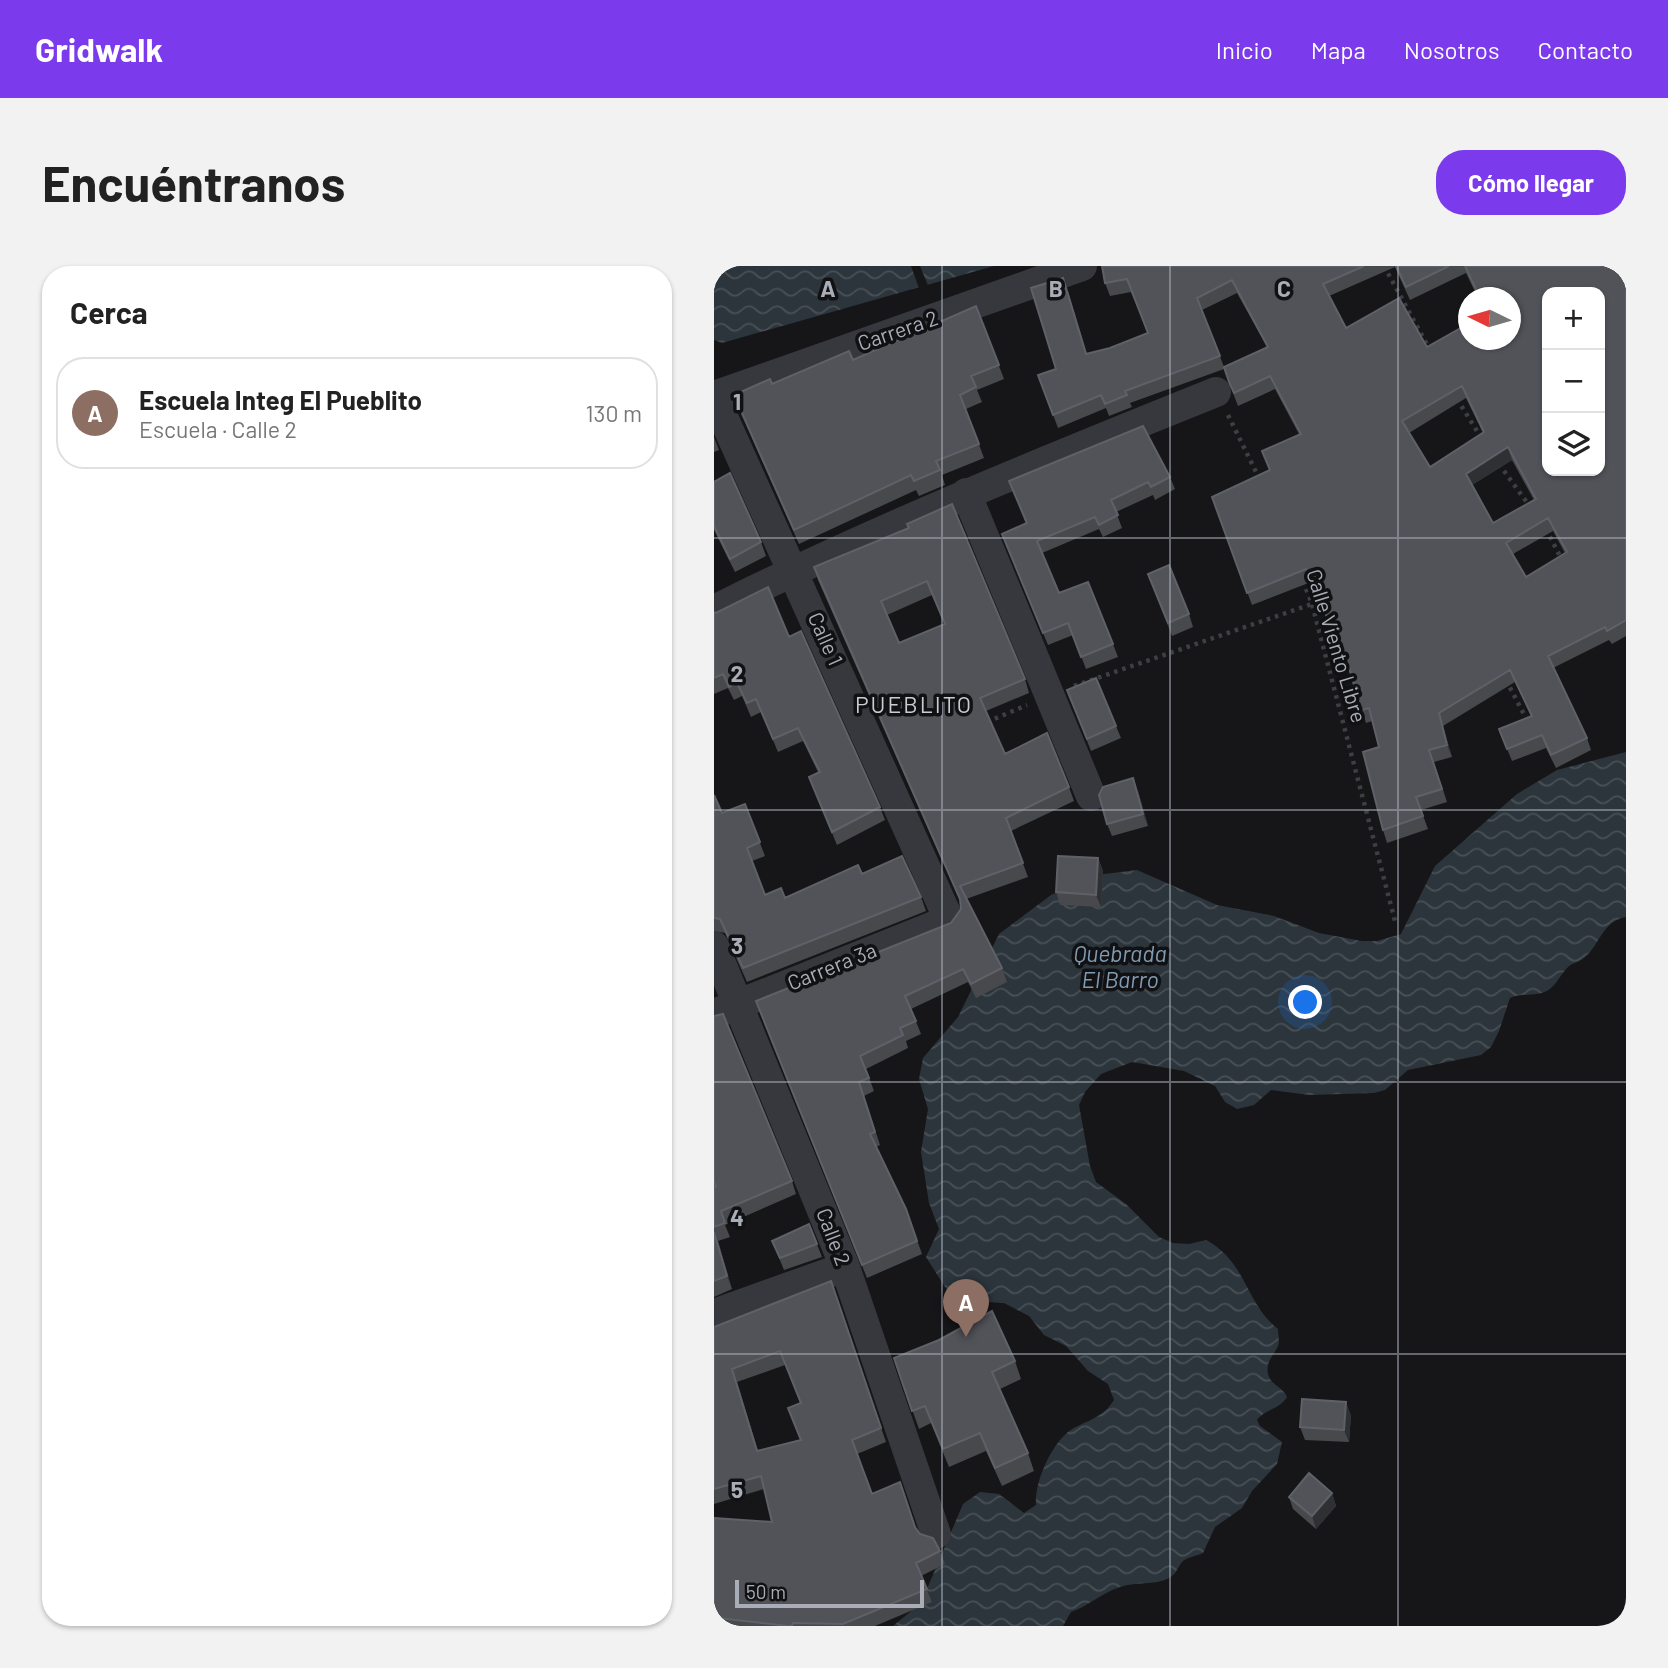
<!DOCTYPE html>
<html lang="es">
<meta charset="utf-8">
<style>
:root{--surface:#fff;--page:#f2f2f2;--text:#222;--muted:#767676;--line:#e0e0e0;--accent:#7c3aed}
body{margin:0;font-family:Barlow,sans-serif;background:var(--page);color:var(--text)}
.controls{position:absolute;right:21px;top:21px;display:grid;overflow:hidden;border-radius:14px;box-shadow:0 2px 5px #0004}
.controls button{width:63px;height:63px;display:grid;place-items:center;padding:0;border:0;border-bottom:2px solid var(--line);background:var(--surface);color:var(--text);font:35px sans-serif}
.compass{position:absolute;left:744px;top:21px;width:63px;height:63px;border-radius:50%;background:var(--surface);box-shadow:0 2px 5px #0004;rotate:275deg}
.scale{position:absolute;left:21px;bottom:18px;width:189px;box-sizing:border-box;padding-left:7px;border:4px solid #a8adb8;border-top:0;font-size:19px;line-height:24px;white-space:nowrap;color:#a8adb8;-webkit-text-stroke:5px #111113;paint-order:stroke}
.you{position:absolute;left:592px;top:737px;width:24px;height:24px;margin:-18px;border:5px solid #fff;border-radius:50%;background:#1a73e8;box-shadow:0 0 0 10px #1a73e833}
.badge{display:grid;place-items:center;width:46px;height:46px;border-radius:50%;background:var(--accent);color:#fff;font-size:23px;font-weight:700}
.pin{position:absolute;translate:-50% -58px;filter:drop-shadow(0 2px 4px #0008)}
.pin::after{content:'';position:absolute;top:37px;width:24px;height:21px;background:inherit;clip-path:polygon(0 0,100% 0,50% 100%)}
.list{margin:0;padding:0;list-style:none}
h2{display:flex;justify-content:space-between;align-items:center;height:91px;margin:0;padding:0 28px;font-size:30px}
h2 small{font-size:23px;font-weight:400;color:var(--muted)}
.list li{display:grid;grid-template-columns:46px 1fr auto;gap:21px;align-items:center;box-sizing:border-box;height:112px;margin:0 14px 14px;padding:0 14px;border:2px solid var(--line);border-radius:28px}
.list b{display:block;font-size:26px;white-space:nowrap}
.list p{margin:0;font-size:23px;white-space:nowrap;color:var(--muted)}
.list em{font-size:23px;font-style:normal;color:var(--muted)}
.icon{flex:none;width:38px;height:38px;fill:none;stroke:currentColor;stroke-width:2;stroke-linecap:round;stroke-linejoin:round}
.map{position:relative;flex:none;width:912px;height:1360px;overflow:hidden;border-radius:28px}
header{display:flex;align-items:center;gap:42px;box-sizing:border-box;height:98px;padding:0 35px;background:var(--accent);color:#fff}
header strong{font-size:33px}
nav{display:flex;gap:38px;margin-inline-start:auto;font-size:24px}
.intro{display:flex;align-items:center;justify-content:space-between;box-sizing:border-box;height:168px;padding:0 42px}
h1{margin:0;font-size:49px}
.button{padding:18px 32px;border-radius:28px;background:var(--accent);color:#fff;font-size:24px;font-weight:700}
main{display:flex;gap:42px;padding:0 42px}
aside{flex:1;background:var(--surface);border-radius:28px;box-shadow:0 2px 5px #0004}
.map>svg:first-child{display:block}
.water{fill:url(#water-waves)}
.pier{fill:#161618}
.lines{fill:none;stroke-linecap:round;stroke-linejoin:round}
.path{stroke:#3d3f44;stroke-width:4.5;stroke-dasharray:3.5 5;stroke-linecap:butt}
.minor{stroke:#37383d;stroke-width:30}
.wall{fill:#47494d;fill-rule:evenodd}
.shaded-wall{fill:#2f3033}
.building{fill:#525359;stroke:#5f6168;stroke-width:2;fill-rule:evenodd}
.grid{fill:none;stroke:#a8adb8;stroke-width:2;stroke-opacity:0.55}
.labels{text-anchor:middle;stroke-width:7;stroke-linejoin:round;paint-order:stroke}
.street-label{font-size:21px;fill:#a8adb8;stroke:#111113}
.neighbourhood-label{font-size:23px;letter-spacing:2px;fill:#c9ccd4;stroke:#111113}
.water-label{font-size:23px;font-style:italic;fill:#7f9bb3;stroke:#111113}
.grid-label{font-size:23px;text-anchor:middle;font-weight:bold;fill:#a8adb8;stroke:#111113;stroke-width:7;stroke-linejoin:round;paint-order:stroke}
</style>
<header>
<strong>Gridwalk</strong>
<nav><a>Inicio</a><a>Mapa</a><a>Nosotros</a><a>Contacto</a></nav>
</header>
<div class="intro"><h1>Encuéntranos</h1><a class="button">Cómo llegar</a></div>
<main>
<aside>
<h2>Cerca<small></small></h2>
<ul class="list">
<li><span class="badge" style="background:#8d6e63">A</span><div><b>Escuela Integ El Pueblito</b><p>Escuela · Calle 2</p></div><em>130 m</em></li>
</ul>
</aside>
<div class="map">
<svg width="912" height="1360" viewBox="0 0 912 1360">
<defs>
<pattern id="water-waves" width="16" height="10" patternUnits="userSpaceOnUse" patternTransform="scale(1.75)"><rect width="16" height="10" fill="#2c353c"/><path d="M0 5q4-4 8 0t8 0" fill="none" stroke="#485056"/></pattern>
</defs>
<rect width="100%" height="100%" fill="#161618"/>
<!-- water -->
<path class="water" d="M0 0H280L8 77 0 74Z
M912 486V651C888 655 886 679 870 692 865 696 859 697 855 700 848 706 844 716 837 722 826 732 809 726 796 732L785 765 777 781 767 789 694 804 671 824 660 827 595 829 557 824 540 839 523 843 511 836 501 820 470 805 418 796 387 808 371 826 365 839 376 900 382 916 412 938 445 971 459 977 475 978 492 974C533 996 531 1037 564 1063 564 1068 566 1076 564 1080 559 1091 550 1097 555 1111 559 1120 569 1121 573 1131 565 1144 551 1143 543 1154L546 1160 568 1176 563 1198 538 1225 528 1242 501 1261 489 1287C483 1290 474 1291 469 1295 463 1301 463 1308 455 1312 440 1320 422 1315 406 1321 388 1327 374 1340 357 1346L349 1360H179L207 1337 249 1238 266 1226 285 1228 310 1247 322 1239C320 1216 339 1173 360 1162 377 1153 389 1151 400 1134L394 1118 374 1105 352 1080 330 1069 315 1050 290 1037 273 1036 243 1040 212 991 225 963 215 937 207 886 214 843 205 813 209 792 244 751 285 668 337 629 382 609 423 604 503 639 560 650 605 667 648 675H663L687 668 721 600 803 528 843 504Z"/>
<!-- pier -->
<path class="pier" d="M197 0H206L215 22 206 25Z"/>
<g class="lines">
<!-- path -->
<path class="path" d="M670 0 717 86
M743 133 768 173
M514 149 546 214
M785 198 817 242
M832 263 849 296
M589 315 598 338 681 655
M792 414 814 456
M360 420 598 338
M273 456 313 439"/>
<!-- minor -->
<path class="minor" d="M0 130 368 0
M0 131 235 654 0 748
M252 227 377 530
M0 344C164 262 333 194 502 126
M0 680 131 1001 222 1268
M0 1048 131 1001"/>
</g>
<!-- wall -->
<path class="wall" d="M388 0H912V370L898 378 895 374 839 402 873 472 877 484 842 502 832 482 798 495 785 463 817 450 801 416 729 460 738 491 720 496 733 536 707 544 714 563 673 577 669 564 665 481 658 455 652 457 636 408 597 316 538 339 498 231 556 204 548 185 585 168 561 123 524 140 510 103 416 137 418 141 395 150 392 142 344 162 324 109 342 103 354 25 373 88 396 82 434 67 417 26 396 30 391 17ZM681 1 696 34 752 7 764 32H796L754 74 713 81 632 62 615 30ZM523 27 553 81 510 101 488 44ZM752 132 769 167 716 201 695 167ZM798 194 820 234 779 257 758 219ZM839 265 851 287 812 311 799 288Z
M262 40 290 113 263 124 268 136 252 143 270 192 228 209 231 219 205 230 202 224 85 278 25 143 20 129 139 94Z
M0 171 5 184 0 186Z
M456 211 461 223 441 234 439 229 402 246 408 262 389 271 385 263 328 287 345 327 399 378 404 391 372 403 359 369 334 379 293 280 288 268 312 258 295 215Z
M0 216 47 276 52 290 21 306 0 264Z
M195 262 311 413 315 427 272 445 291 488 355 521 360 535 297 565 314 611 252 633 288 702 293 716 262 732 254 716 197 743 207 768 192 775 194 782 152 803 160 825 150 830 166 879 162 881 192 943 208 988 153 1012 47 748 237 657 247 643V637L104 314 100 301ZM218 329 231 359 185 377 173 349Z
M439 321 475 348 479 361 458 370Z
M0 346 75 371 166 541 171 554 123 579 95 511 104 506 89 475 64 486 47 446 37 451 28 430 20 434 14 422 0 428Z
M353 424 402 460 407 472 377 485Z
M424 525 434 560 398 570 393 558Z
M0 529 8 547 31 538 51 590 38 595 51 629 71 632 148 608 207 631 212 645 33 716 11 667 0 665Z
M384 592 389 605 387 641 346 639 342 626Z
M0 750 78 915 82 928 11 959 16 971 4 975 18 1023 0 1031Z
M95 958 108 991 70 1004 58 975Z
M117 1015 172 1176 143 1188 158 1228 201 1262 206 1268 226 1285 231 1298 207 1310 218 1336 161 1360H0L58 1256 50 1223 0 1238V1061ZM71 1099 86 1137V1174L44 1185 23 1116Z
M180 1092 301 1095 307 1113 286 1123 314 1187 320 1205 288 1220 272 1185 235 1201 217 1157 205 1163Z
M637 1149 635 1176 591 1174 586 1161Z
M618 1227 622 1240 602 1263 579 1243 575 1231Z"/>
<!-- shaded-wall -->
<path class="shaded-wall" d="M794 181 798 194 756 220 752 208Z
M725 447 729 460 738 491 733 479Z
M419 512 424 525 434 560 429 548Z
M384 592 389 605 387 641 382 629Z
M0 965 4 975 18 1023 13 1010Z
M18 1103 23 1116 48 1198 43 1185Z
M632 1136 637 1149 635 1176 630 1164Z
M618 1227 622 1240 602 1263 598 1250Z"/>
<!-- building -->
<path class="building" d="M388 0H650L609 18 632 62 685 32 713 81 754 58V74H796V32H766L751 0H912V354L893 365 891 361 834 390 873 472 837 489 828 469 793 483 785 463 818 450 796 404 725 447 733 479 715 484 728 523 702 531 709 550 669 564 649 486 665 481 655 442 647 444 635 401 592 303 533 327 498 231 556 204 548 185 587 168 556 110 520 127 515 116 510 101 554 81 518 14 483 32 506 90 411 125 413 129 391 138 387 129 339 149 324 109 342 103 317 22 349 12 372 88 396 82 434 67 413 13 391 17ZM833 26H886V205H833ZM748 120 770 166 716 201 688 155ZM794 181 822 233 779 257 752 208ZM834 252 853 286 812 311 792 277Z
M682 0H735L692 21Z
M262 40 285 99 257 110 262 121 246 129 265 178 222 195 226 204 200 215 197 209 80 264 20 129 56 113 58 118 135 85 139 94Z
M429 160 456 211 437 221 434 216 397 234 404 249 385 259 381 251 323 275 345 327 374 316 399 378 367 391 354 357 329 367 288 268 313 257 295 215Z
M16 207 47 276 16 293 0 260V216Z
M238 238 311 413 266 432 291 488 333 467 355 521 292 552 309 597 246 620 288 702 257 718 249 703 191 730 202 755 186 762 189 769 146 790 155 812 145 816 161 866 156 868 192 943 203 975 148 999 42 735 237 657 247 643 246 633 100 301 195 262 193 258ZM213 315 231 358 185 377 167 335Z
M455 299 475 348 454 357 434 308Z
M54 321 75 371 87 365 166 541 118 566 95 511 106 506 84 462 59 473 42 433 33 437 23 417 15 421 9 408 0 412V346L2 347Z
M382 412 402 460 373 473 353 424Z
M419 512 429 548 393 558 385 529 389 521Z
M0 529 8 547 31 538 46 576 33 582 51 629 67 622 71 632 144 599 148 608 188 590 207 631 29 702 6 653 0 652Z
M344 590 384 592 382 629 342 626Z
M9 748 78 915 7 945 11 957 0 961V921L2 920 0 916V750Z
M95 958 103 978 66 992 58 975Z
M0 966 13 1010 0 1015Z
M117 1015 167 1162 138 1174 158 1228 186 1216 201 1261 206 1268 219 1272 226 1285 202 1297 213 1323 129 1358 79 1357 78 1360H74L5 1352 4 1360H0V1252L58 1256 47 1210 0 1223V1061ZM66 1085 87 1137 74 1142 87 1174 43 1185 18 1103Z
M278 1045 301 1095 278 1106 314 1187 281 1202 266 1167 229 1183 211 1140 198 1145 180 1092 225 1074Z
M588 1133 632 1136 630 1164 586 1161Z
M595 1207 618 1227 598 1250 575 1231Z"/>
<!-- grid -->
<path class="grid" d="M228 0V1360M456 0V1360M684 0V1360M0 272H912M0 544H912M0 816H912M0 1088H912"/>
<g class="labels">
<!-- street labels -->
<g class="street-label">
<text transform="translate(184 65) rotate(-19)" y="7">Carrera 2</text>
<text transform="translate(111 373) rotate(66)" y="7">Calle 1</text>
<text transform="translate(622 380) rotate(73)" y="7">Calle Viento Libre</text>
<text transform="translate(118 701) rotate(-22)" y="7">Carrera 3a</text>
<text transform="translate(119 971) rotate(69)" y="7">Calle 2</text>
</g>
<!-- neighbourhood labels -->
<g class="neighbourhood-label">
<text x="200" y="447">PUEBLITO</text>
</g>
<!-- water labels -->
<g class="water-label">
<text x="406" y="696">Quebrada<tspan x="406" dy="26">El Barro</tspan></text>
</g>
</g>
<g class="grid-label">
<text x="114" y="31">A</text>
<text x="342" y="31">B</text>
<text x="570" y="31">C</text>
<text x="23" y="144">1</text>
<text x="23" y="416">2</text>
<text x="23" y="688">3</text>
<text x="23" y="960">4</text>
<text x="23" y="1232">5</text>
</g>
</svg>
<div class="controls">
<button>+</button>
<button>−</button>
<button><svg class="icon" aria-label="layers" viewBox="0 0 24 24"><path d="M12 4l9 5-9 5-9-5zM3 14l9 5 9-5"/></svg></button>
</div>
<svg class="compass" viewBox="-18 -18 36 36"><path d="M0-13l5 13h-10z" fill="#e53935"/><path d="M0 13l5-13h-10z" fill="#767676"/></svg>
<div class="scale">50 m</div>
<div class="you"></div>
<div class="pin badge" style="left:252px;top:1071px;background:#8d6e63">A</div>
</div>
</main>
